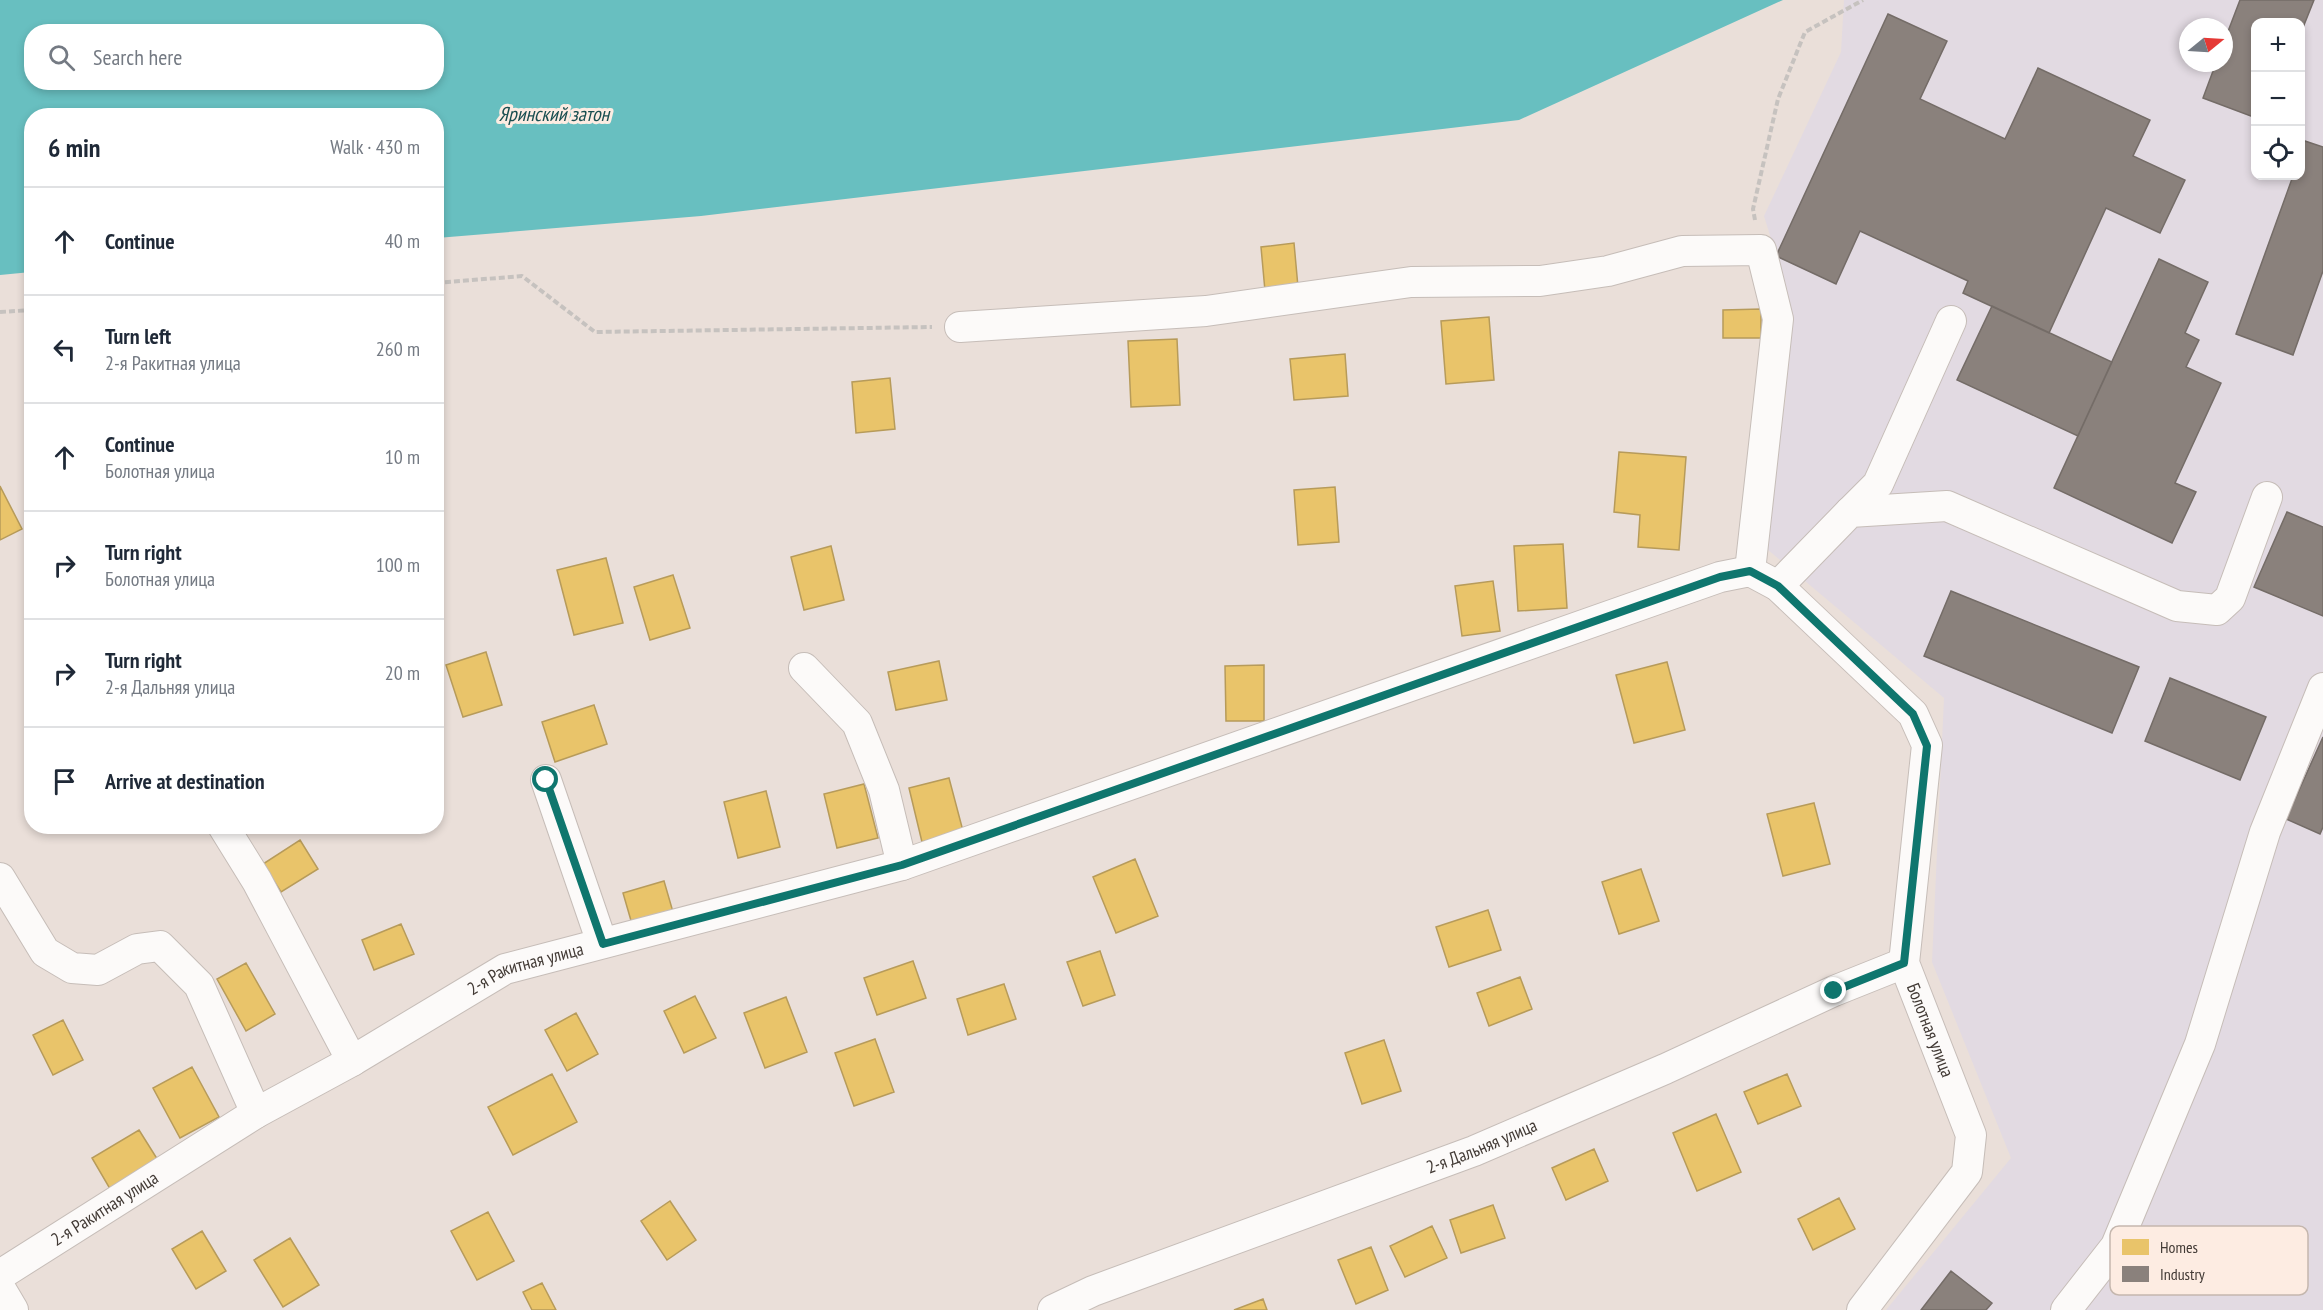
<!DOCTYPE html>
<meta charset="utf-8">
<style>
:root{--surface:#fff;--page:#f6f6f7;--text:#1f2937;--muted:#747a83;--line:#e0e1e3}
body{margin:0;font-family:"PT Sans Narrow",sans-serif;background:var(--page);color:var(--text)}
.controls{position:absolute;right:18px;top:18px;display:grid;overflow:hidden;border-radius:12px;box-shadow:0 3px 9px #0003}
.controls button{width:54px;height:54px;display:grid;place-items:center;padding:0;border:0;border-bottom:2px solid var(--line);background:var(--surface);color:var(--text);font:30px sans-serif}
.compass{position:absolute;left:2179px;top:18px;width:54px;height:54px;border-radius:50%;background:var(--surface);box-shadow:0 3px 9px #0003;rotate:72deg}
.stop{position:absolute;width:18px;height:18px;margin:-14px;border:4px solid #0f766e;border-radius:50%;background:#fff}
.stop.end{background:#0f766e;border-color:#fff;box-shadow:0 2px 6px #0008}
.list{margin:0;padding:0;list-style:none}
h2{display:flex;justify-content:space-between;align-items:center;height:78px;margin:0;padding:0 24px;font-size:26px}
h2 small{font-size:20px;font-weight:400;color:var(--muted)}
.list li{display:grid;grid-template-columns:39px 1fr auto;gap:18px;align-items:center;box-sizing:border-box;height:108px;padding:0 24px;border-top:2px solid var(--line)}
.list b{display:block;font-size:22px;white-space:nowrap}
.list p{margin:0;font-size:20px;white-space:nowrap;color:var(--muted)}
.list em{font-size:20px;font-style:normal;color:var(--muted)}
.icon{flex:none;width:33px;height:33px;fill:none;stroke:currentColor;stroke-width:2;stroke-linecap:round;stroke-linejoin:round}
.map{position:relative;flex:none;width:2323px;height:1310px;overflow:hidden}
.search{position:absolute;background:var(--surface);box-shadow:0 3px 9px #0003;left:24px;top:24px;width:420px;height:66px;display:flex;align-items:center;gap:15px;box-sizing:border-box;padding:0 21px;border-radius:24px;color:var(--muted);font-size:22px}
.panel{position:absolute;background:var(--surface);box-shadow:0 3px 9px #0003;left:24px;top:108px;width:420px;height:726px;border-radius:24px}
.map>svg:first-child{display:block}
.industrial{fill:#e2dae2;fill-rule:evenodd}
.water{fill:#68bfc0;fill-rule:evenodd}
.homes{fill:#e9c46a;stroke:#b79b5a;stroke-width:1.5}
.industry{fill:#8a817c;stroke:#746c67;stroke-width:1.5}
.lines{fill:none;stroke-linecap:round;stroke-linejoin:round}
.minor-casing{stroke:#c6bdb8;stroke-width:32}
.path{stroke:#c6c2bf;stroke-width:4;stroke-dasharray:6 3;stroke-linecap:butt}
.minor{stroke:#fcfaf9;stroke-width:30}
.route{stroke:#0f766e;stroke-width:8}
.labels{text-anchor:middle;stroke-width:6;stroke-linejoin:round;paint-order:stroke}
.street-label{font-size:18px;fill:#423a35;stroke:#fdece2}
.water-label{font-size:20px;font-style:italic;fill:#194e50;stroke:#fdece2}
.key{fill:#fdece2;stroke:#c5b7ae;stroke-width:1.5}
.key-label{font-size:16px;fill:#423a35}
</style>
<div class="map">
<svg width="2323" height="1310" viewBox="0 0 2323 1310">
<rect width="100%" height="100%" fill="#eadfd9"/>
<!-- industrial -->
<path class="industrial" d="M1844 0H2323V1310H1886L2011 1158 1932 962 1944 698 1761 544 1786 397 1781 271 1764 216 1841 52ZM2256 22H2300V176H2256ZM2188 27H2224V63H2188Z"/>
<!-- water -->
<path class="water" d="M0 0H1783L1519 120 701 216 437 238 436 116H32L31 272 0 275ZM32 32H436V82H32Z"/>
<!-- homes -->
<path class="homes" d="M1294 243 1298 287 1265 291 1261 247Z
M1761 309V338H1723V310Z
M1489 317 1494 380 1446 384 1441 321Z
M1177 339 1180 405 1131 407 1128 341Z
M1345 354 1348 396 1294 400 1290 359Z
M890 378 895 429 856 433 852 382Z
M1619 452 1686 457 1679 550 1638 547 1640 515 1614 512Z
M0 486 22 529 0 540Z
M1335 487 1339 542 1298 545 1294 490Z
M1563 544 1567 608 1518 611 1514 546Z
M831 546 844 600 804 610 791 557Z
M606 558 623 623 574 635 557 570Z
M673 575 690 628 650 640 634 587Z
M1493 581 1500 631 1462 636 1455 586Z
M486 652 502 705 463 717 446 665Z
M939 661 947 700 896 710 888 672Z
M1667 662 1685 730 1634 743 1616 675Z
M1264 665V721H1226L1225 666Z
M594 705 607 744 555 762 542 722Z
M949 778 963 831 922 842 909 788Z
M864 784 878 838 837 848 824 794Z
M766 791 780 847 738 858 724 802Z
M1814 803 1830 864 1783 876 1767 814Z
M300 840 318 869 281 892 263 864Z
M1135 859 1158 916 1116 933 1093 877Z
M1641 869 1659 921 1619 934 1602 882Z
M664 881 673 912 632 924 623 893Z
M1488 910 1501 950 1449 967 1436 927Z
M401 924 414 954 374 970 362 940Z
M1100 951 1115 995 1083 1006 1067 962Z
M913 961 926 998 877 1015 864 978Z
M246 963 275 1014 246 1031 217 979Z
M1520 977 1532 1009 1489 1026 1477 993Z
M1004 984 1016 1019 968 1035 957 999Z
M695 996 716 1038 684 1053 664 1011Z
M786 997 807 1052 765 1068 744 1013Z
M576 1013 598 1054 567 1071 545 1030Z
M63 1020 83 1060 53 1075 33 1035Z
M875 1039 894 1092 854 1106 835 1053Z
M1384 1040 1401 1091 1362 1104 1345 1053Z
M192 1067 219 1117 180 1138 153 1088Z
M552 1074 577 1122 513 1155 488 1107Z
M1787 1074 1801 1106 1758 1124 1744 1092Z
M1716 1114 1741 1172 1697 1191 1673 1133Z
M139 1130 161 1165 113 1194 92 1158Z
M1594 1149 1608 1181 1566 1200 1552 1168Z
M1839 1198 1855 1229 1813 1250 1798 1219Z
M670 1201 696 1240 667 1260 641 1221Z
M1493 1205 1505 1238 1461 1253 1450 1220Z
M488 1212 514 1261 477 1280 451 1231Z
M1432 1226 1447 1258 1405 1277 1390 1246Z
M202 1231 226 1271 196 1289 172 1249Z
M290 1238 319 1285 283 1307 254 1260Z
M1371 1247 1388 1290 1356 1304 1338 1260Z
M542 1283 556 1310H532L523 1292Z
M1263 1299 1267 1310H1234Z"/>
<!-- industry -->
<path class="industry" d="M2240 0H2314L2300 35V22H2256V118L2203 98 2216 63H2224V42Z
M1888 14 1947 41 1920 99 2005 139 2038 68 2150 120 2133 156 2185 180 2160 233 2106 208 2049 333 1963 293 1968 281 1860 231 1836 284 1776 256Z
M2305 141 2323 147V271L2293 355 2236 334 2293 176H2300V153Z
M2159 259 2208 282 2185 333 2199 340 2186 367 2221 383 2175 483 2196 492 2172 543 2054 488Z
M1992 306 2112 362 2078 436 1957 380Z
M2287 512 2323 527V616L2254 587Z
M1951 591 2139 667 2112 733 1924 656Z
M2170 678 2266 717 2240 780 2145 741Z
M2323 737V827L2320 834 2286 819Z
M1951 1271 1992 1303 1986 1310H1921Z"/>
<g class="lines">
<!-- minor casing -->
<g class="minor-casing">
<g id="minor">
<path d="M960 327 1206 311 1411 282 1540 281 1608 271 1682 251 1761 250 1778 319 1750 571"/>
<path d="M1850 512 1878 484 1951 321"/>
<path d="M1778 586 1850 512 1947 506 2177 606 2217 610 2230 598 2267 497"/>
<path d="M804 668 857 723 884 790 902 865"/>
<path d="M546 780 602 943"/>
<path d="M223 826 257 881 352 1061"/>
<path d="M0 878 45 952 72 968 98 970 137 949 160 946 199 985 256 1113"/>
<path id="s1" d="M0 1275 256 1113 352 1061 505 969 902 865 1720 577 1750 571 1778 586 1913 714 1927 745 1904 963 1971 1135 1967 1172 1862 1310"/>
<path d="M0 1288 13 1310"/>
<path id="s2" d="M1053 1310 1093 1291 1474 1151 1665 1069 1834 991 1904 963"/>
<path d="M2066 1310 2116 1246 2200 1044 2265 832 2323 688"/>
</g>
</g>
<!-- path -->
<path class="path" d="M1755 220 1753 209 1778 99 1805 32 1863 0
M436 283 522 276 595 332 932 327
M0 312 32 310"/>
<!-- minor -->
<use href="#minor" class="minor"/>
</g>
<g class="lines">
<!-- route -->
<path class="route" d="M546 780 603 944 902 865 1720 577 1750 571 1778 586 1913 714 1927 746 1904 963 1834 991"/>
</g>
<g class="labels">
<!-- street labels -->
<g class="street-label">
<text dy="6" stroke="none"><textPath href="#s1" startOffset="610">2-я Ракитная улица</textPath></text>
<text dy="6" stroke="none"><textPath href="#s1" startOffset="2442">Болотная улица</textPath></text>
<text dy="6" stroke="none"><textPath href="#s2" startOffset="459">2-я Дальняя улица</textPath></text>
<text dy="6" stroke="none"><textPath href="#s1" startOffset="124">2-я Ракитная улица</textPath></text>
</g>
<!-- water labels -->
<g class="water-label">
<text x="554" y="121">Яринский затон</text>
</g>
</g>
<!-- legend -->
<rect x="2110" y="1226" width="198" height="69" rx="9" class="key"/>
<rect x="2122" y="1239" width="27" height="16" fill="#e9c46a"/>
<rect x="2122" y="1266" width="27" height="16" fill="#8a817c"/>
<g class="key-label">
<text x="2160" y="1253">Homes</text>
<text x="2160" y="1280">Industry</text>
</g>
</svg>
<div class="controls">
<button>+</button>
<button>−</button>
<button><svg class="icon" aria-label="locate" viewBox="0 0 24 24"><circle cx="12" cy="12" r="6"/><path d="M12 2v4M12 18v4M2 12h4M18 12h4"/></svg></button>
</div>
<svg class="compass" viewBox="-18 -18 36 36"><path d="M0-13l5 13h-10z" fill="#e53935"/><path d="M0 13l5-13h-10z" fill="#747a83"/></svg>
<div class="stop" style="left:546px;top:780px"></div>
<div class="stop end" style="left:1834px;top:991px"></div>
<div class="search"><svg class="icon" aria-label="search" viewBox="0 0 24 24"><circle cx="10" cy="10" r="6"/><path d="M15 15l6 6"/></svg>Search here</div>
<section class="panel">
<h2>6 min<small>Walk · 430 m</small></h2>
<ul class="list">
<li><svg class="icon" aria-label="ahead" viewBox="0 0 24 24"><path d="M12 20V5M6 11l6-6 6 6"/></svg><div><b>Continue</b></div><em>40 m</em></li>
<li><svg class="icon" aria-label="left" viewBox="0 0 24 24"><path d="M17 20v-9H6M10 6l-5 5 5 5"/></svg><div><b>Turn left</b><p>2-я Ракитная улица</p></div><em>260 m</em></li>
<li><svg class="icon" aria-label="ahead" viewBox="0 0 24 24"><path d="M12 20V5M6 11l6-6 6 6"/></svg><div><b>Continue</b><p>Болотная улица</p></div><em>10 m</em></li>
<li><svg class="icon" aria-label="right" viewBox="0 0 24 24"><path d="M7 20v-9h11M14 6l5 5-5 5"/></svg><div><b>Turn right</b><p>Болотная улица</p></div><em>100 m</em></li>
<li><svg class="icon" aria-label="right" viewBox="0 0 24 24"><path d="M7 20v-9h11M14 6l5 5-5 5"/></svg><div><b>Turn right</b><p>2-я Дальняя улица</p></div><em>20 m</em></li>
<li><svg class="icon" aria-label="arrive" viewBox="0 0 24 24"><path d="M6 21V4h12l-3 4 3 4H6"/></svg><div><b>Arrive at destination</b></div></li>
</ul>
</section>
</div>
